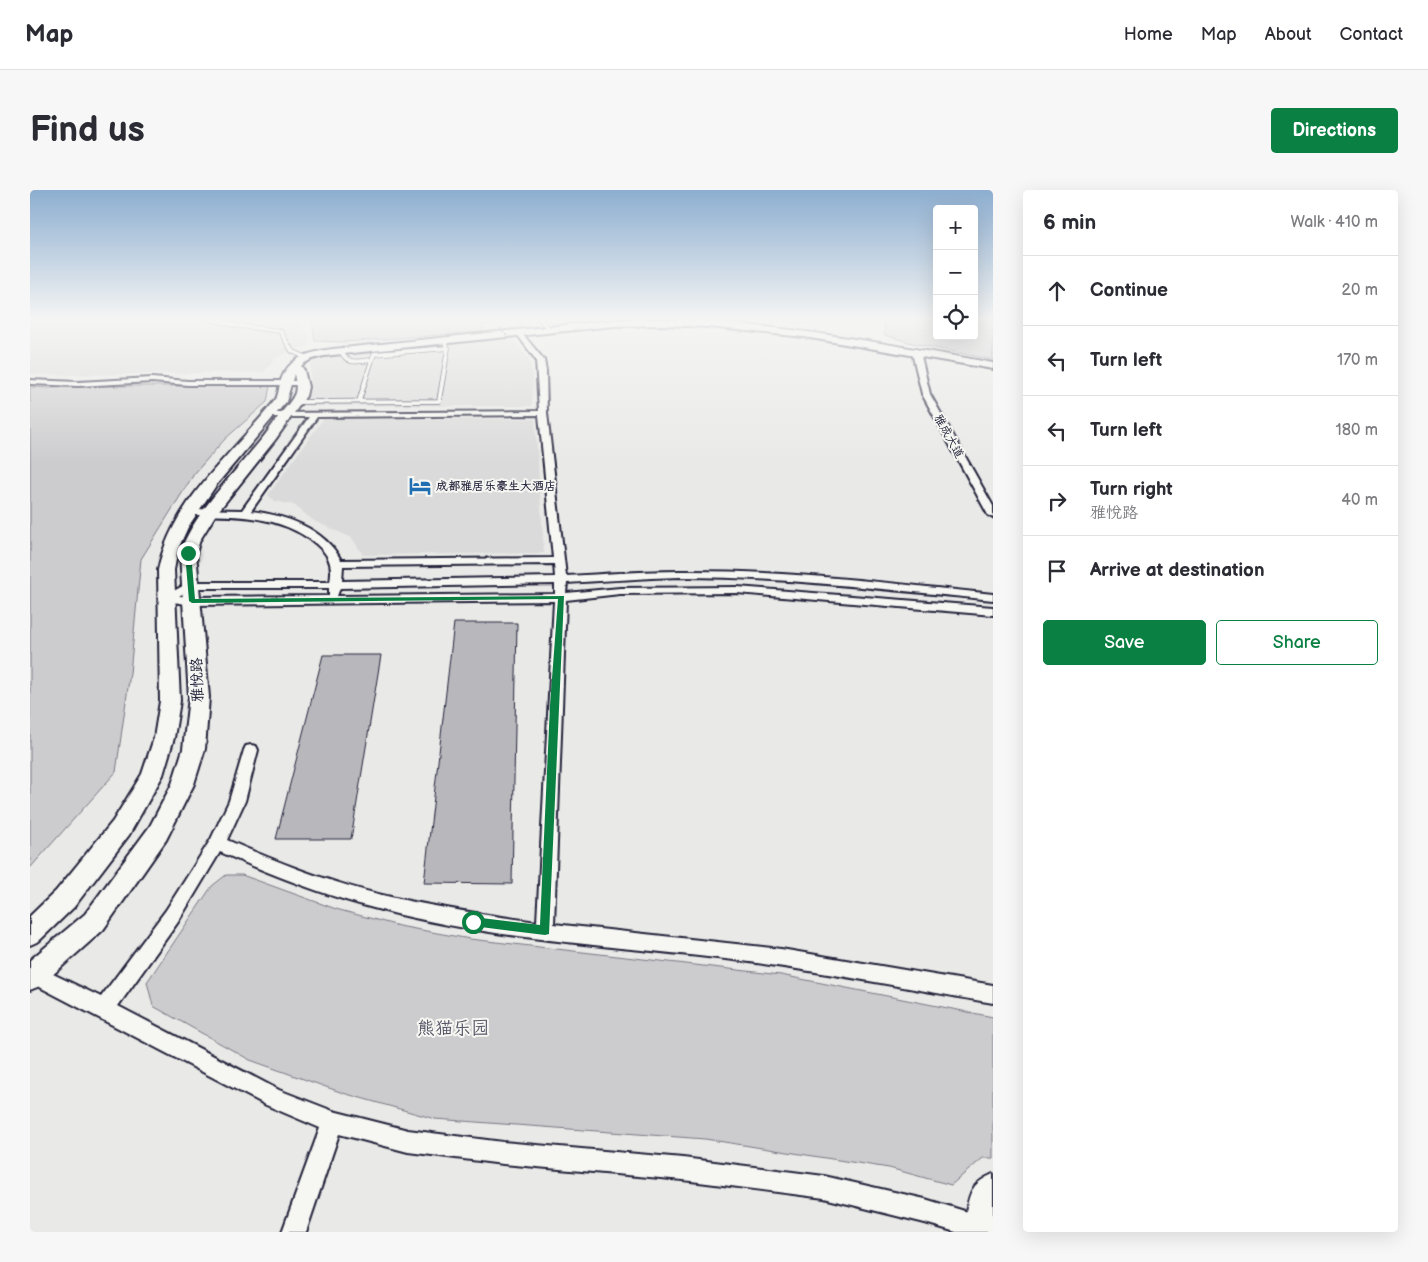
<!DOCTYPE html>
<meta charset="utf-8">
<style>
:root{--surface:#fff;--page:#f7f7f7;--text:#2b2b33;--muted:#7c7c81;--line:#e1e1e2;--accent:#0b8043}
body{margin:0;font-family:"Balsamiq Sans","LXGW WenKai TC",sans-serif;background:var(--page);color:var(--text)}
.controls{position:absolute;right:15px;top:15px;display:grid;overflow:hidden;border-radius:5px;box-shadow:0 5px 20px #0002}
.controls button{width:45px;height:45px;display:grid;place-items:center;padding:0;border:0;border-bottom:1px solid var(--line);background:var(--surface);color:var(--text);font:25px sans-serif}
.stop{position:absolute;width:15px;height:15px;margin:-11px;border:4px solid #0b8043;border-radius:50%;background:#fff}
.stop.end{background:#0b8043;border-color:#fff;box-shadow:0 1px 5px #0008}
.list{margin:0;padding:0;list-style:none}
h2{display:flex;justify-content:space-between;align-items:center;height:65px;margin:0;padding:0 20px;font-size:21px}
h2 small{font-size:16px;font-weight:400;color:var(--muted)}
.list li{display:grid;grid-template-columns:32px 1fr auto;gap:15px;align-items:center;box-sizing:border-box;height:70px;padding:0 20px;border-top:1px solid var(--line)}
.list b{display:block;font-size:19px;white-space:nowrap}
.list p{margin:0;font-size:16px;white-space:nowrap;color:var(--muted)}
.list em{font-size:16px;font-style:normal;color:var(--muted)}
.actions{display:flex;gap:10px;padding:15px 20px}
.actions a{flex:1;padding:11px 0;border:1px solid var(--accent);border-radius:5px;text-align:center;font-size:18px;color:var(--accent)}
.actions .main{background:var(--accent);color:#fff}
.icon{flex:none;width:28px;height:28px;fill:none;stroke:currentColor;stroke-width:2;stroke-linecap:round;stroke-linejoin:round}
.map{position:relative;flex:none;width:963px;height:1042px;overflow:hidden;border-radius:5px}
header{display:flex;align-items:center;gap:30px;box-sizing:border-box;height:70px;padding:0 25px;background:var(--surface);border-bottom:1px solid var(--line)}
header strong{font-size:24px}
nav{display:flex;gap:28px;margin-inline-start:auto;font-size:18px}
.intro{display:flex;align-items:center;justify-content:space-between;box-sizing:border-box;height:120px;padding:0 30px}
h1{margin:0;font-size:35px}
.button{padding:12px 22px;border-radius:5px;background:var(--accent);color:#fff;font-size:18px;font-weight:700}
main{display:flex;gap:30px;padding:0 30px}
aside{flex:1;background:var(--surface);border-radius:5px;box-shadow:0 5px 20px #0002}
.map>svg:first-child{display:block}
.built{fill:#dadada}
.green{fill:#ccccce;stroke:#777784}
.building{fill:#b8b8bc;stroke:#22223b}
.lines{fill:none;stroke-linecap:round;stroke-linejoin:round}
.lane-casing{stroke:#22223b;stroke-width:5.5}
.street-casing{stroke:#22223b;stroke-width:4}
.secondary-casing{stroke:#22223b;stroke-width:4}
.lane{stroke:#f6f6f2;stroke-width:4}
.street{fill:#f6f6f2;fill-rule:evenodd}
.secondary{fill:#f6f6f2;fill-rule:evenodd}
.path-bridge{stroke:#22223b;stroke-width:2;stroke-dasharray:2 2;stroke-linecap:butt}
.route{fill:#0b8043}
.labels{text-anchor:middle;stroke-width:4;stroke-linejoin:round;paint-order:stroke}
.far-street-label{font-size:12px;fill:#22223b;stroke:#f6f6f2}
.far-poi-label{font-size:12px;font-weight:bold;fill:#22223b;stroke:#f6f6f2;text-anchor:start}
.street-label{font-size:15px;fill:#22223b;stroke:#f6f6f2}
.near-park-label{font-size:18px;fill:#555567;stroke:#f6f6f2}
</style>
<header>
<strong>Map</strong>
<nav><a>Home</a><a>Map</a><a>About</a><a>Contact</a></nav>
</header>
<div class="intro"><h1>Find us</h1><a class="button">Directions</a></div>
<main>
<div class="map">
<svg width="963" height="1042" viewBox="0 0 963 1042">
<rect width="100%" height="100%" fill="#e9e9e7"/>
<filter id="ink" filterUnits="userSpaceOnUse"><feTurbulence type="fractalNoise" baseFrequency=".02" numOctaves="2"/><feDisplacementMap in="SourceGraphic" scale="10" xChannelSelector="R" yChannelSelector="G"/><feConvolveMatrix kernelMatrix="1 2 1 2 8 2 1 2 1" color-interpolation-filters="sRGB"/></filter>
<g filter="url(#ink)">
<!-- built -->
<path class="built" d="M262 128 280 146 279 155 247 167 234 182 38 185 0 184V129L2 128Z
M493 128H626L625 130 515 134 454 142 453 137 492 133Z
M483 148 500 171 503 188 502 216H275L281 198 280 176 287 167Z
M293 229H505L514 363 333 365 322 348 284 331 264 315 245 311 238 305Z"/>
<!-- green -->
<path class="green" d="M278 128H493L495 130 454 135 451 142 314 152 285 151 282 130Z
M715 128H789V130L784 134Z
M853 128H907V146H944V128H963V170L882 153 855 145Z
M73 196H240L237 212 195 249 164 284 111 369 100 483 86 582 0 678V197L19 198Z
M196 685H212L306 719 369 736 440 749 751 785 963 827V968H953L921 995 859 978 675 949 405 929 313 903 220 870 123 816 117 792 182 696Z"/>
<!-- building -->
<path class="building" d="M424 433H487L482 694 394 693Z
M293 465H351L321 649H246Z"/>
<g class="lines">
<!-- lane casing -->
<g class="lane-casing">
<path id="lane" d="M177 128 204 135 250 141 262 161 275 167
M509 128 519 139
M311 161C318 176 328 171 342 170L329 211
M342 170 344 164 418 158
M264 212 409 211 418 158 414 151"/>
</g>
<!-- street casing -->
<g class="street-casing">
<path id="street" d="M487 142H491L514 170 516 181 517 223 536 386C574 384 612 381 650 381 754 380 859 393 963 404V410C859 400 754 387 650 387 612 388 574 391 537 393L536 403 590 398 707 397 963 417V425L707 403 590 404 536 410 524 734 751 759 963 795V813C877 798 791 781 704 770 587 756 466 750 351 720 296 706 242 685 190 662L148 732 88 816 249 900 303 921 378 940 473 952 653 968 794 986 895 1009 951 1026 959 1030 963 1038 961 1042H926L895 1033 794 1008 653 990 473 974 378 962 309 944 276 1042H252L290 938 236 915 0 792V773L71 807 136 720 181 649 199 611 214 560 216 556 221 555 226 556 228 560 215 611 197 650C247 672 298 692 352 705 403 717 455 725 507 732L524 411 162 415 137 411 131 408 160 392H300C304 372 297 362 281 350 245 324 203 326 160 325L155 322 160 319 212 320 279 227H242L238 225 239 223 509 221 506 170 487 144ZM509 225 523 368 311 370C294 338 255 325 221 321L287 227ZM524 374 525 387 312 391 313 376ZM525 394V404L307 406 310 398ZM162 398H299V406L162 407 149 406Z
M886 160 890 162 900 204 963 316V328L958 325 892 204 882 162Z
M122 188 158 191H272L276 193 272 195H158L122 192 48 196 0 194V190L48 192Z"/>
</g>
<!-- secondary casing -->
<g class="secondary-casing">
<path id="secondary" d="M631 129C744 133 853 153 963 173V179L774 147 679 137 631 135 584 136 303 165C291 166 280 168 271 176L274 180 278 197 276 206 245 250 186 324 170 350 166 363 179 507 175 559 164 594 136 650 73 740 10 796 0 800V770L55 724 120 636 142 594 153 559 159 507 150 363C165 317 220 269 248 227 253 220 262 211 265 203 267 196 265 190 264 184L256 212 187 294 158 337 148 359 144 380 150 511 144 548 133 585 99 645 44 717 9 751 0 755V726L26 701 83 631 112 584 124 548 130 511 128 380C142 310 204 263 246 209 249 203 249 196 251 190 259 167 280 162 303 159L584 130Z
M963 984V1042H935C933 1035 935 1028 936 1022 940 1000 943 993 963 984Z"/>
</g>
<!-- lane -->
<use href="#lane" class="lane"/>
<!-- street -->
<use href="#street" class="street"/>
<!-- secondary -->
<use href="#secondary" class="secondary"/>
<!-- path-bridge -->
<path class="path-bridge" d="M470 138 480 150"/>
</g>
</g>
<!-- sky -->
<linearGradient id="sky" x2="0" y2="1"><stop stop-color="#8daed0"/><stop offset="0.47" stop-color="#f5f5f4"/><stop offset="1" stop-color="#f5f5f4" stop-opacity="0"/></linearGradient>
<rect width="963" height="274" fill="url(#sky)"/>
<!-- route -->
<path class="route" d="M158 361 161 363 165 409 534 406 519 744 515 745 443 736 438 732 443 727 510 735 520 515 528 409 162 413 159 411 155 363Z"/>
<!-- icons -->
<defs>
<g id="hotel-bare" transform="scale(1.725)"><path d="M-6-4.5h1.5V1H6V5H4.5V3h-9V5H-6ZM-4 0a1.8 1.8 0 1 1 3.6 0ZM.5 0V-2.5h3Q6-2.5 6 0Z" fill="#1f6fb2" stroke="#f6f6f2" stroke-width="2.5" paint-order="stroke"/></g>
</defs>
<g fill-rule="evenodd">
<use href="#hotel-bare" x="390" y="296"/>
</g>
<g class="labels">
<!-- far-street labels -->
<g class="far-street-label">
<text transform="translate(919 246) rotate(61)" y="4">雅成大道</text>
</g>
<!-- far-poi labels -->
<g class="far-poi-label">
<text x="406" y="300">成都雅居乐豪生大酒店</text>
</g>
<!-- street labels -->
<g class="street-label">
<text transform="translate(167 490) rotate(-92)" y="5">雅悦路</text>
</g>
<!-- near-park labels -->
<g class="near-park-label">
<text x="423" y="844">熊猫乐园</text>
</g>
</g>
</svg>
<div class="controls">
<button>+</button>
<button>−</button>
<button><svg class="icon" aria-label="locate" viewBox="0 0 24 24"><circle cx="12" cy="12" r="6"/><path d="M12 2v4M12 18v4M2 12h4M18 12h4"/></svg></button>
</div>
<div class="stop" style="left:443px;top:732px"></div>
<div class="stop end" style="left:158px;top:363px"></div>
</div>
<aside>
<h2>6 min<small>Walk · 410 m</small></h2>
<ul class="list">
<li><svg class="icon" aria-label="ahead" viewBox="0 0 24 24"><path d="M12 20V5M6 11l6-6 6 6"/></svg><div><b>Continue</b></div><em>20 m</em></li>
<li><svg class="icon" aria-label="left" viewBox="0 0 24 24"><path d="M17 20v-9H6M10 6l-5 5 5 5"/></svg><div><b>Turn left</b></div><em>170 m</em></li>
<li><svg class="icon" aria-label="left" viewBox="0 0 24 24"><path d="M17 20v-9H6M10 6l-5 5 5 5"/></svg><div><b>Turn left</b></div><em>180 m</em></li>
<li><svg class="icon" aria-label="right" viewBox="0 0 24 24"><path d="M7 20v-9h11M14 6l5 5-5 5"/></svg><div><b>Turn right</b><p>雅悦路</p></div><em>40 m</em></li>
<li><svg class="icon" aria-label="arrive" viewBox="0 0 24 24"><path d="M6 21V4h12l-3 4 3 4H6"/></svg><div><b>Arrive at destination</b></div></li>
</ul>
<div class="actions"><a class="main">Save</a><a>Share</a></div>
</aside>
</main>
